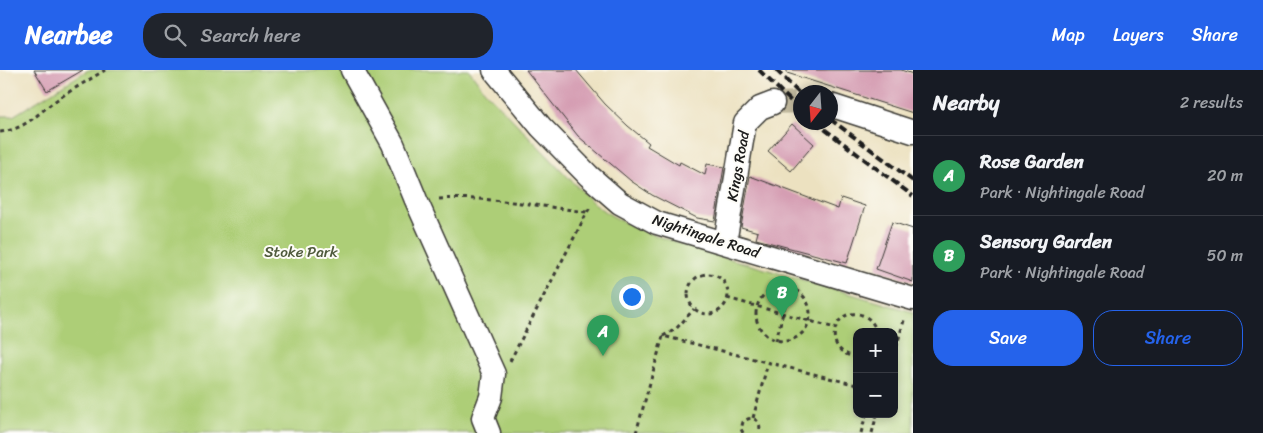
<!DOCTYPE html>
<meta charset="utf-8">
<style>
:root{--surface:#171b24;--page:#20242c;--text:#f1f3f6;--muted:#9ea1a6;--line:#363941;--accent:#2563eb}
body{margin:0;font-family:Sriracha,sans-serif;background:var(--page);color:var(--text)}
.controls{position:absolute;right:15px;bottom:15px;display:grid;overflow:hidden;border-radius:10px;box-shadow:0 2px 8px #0003}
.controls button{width:45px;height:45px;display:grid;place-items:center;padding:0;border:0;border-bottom:1px solid var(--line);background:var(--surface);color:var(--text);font:25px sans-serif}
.compass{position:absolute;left:793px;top:15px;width:45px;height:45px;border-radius:50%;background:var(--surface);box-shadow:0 2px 8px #0003;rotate:197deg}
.you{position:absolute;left:631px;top:226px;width:18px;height:18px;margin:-12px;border:4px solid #fff;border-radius:50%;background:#1a73e8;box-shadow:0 0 0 8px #1a73e833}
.badge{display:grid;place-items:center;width:32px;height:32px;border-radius:50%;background:var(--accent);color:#fff;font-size:16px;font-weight:700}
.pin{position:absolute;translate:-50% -41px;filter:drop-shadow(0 1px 2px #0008)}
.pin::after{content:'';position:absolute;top:26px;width:18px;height:15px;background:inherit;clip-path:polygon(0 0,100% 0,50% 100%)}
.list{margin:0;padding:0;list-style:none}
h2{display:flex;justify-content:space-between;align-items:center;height:65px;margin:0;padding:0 20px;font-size:21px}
h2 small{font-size:16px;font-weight:400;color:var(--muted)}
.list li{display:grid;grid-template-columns:32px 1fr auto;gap:15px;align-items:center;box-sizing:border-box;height:80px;padding:0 20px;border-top:1px solid var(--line)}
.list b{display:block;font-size:19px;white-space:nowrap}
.list p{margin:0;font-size:16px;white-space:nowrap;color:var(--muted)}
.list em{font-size:16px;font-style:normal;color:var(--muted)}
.actions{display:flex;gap:10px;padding:15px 20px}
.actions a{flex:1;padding:11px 0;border:1px solid var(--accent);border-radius:20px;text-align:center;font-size:18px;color:var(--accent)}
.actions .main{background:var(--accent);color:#fff}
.icon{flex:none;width:28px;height:28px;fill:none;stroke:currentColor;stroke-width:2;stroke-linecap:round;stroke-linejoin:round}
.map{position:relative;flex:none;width:913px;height:363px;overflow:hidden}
header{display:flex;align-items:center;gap:30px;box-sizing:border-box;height:70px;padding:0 25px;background:var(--accent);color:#fff}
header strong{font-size:24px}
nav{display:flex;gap:28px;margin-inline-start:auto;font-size:18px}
.search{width:350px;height:45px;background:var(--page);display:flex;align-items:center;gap:12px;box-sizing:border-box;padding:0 18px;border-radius:20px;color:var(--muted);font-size:19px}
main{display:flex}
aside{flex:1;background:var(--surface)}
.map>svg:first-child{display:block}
.green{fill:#adce77;stroke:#64754a;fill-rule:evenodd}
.building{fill:#d59eb3}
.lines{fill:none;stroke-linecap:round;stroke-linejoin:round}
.minor-tunnel{stroke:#c2ba9f;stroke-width:22;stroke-dasharray:22 11;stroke-linecap:butt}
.minor-casing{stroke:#3b3a35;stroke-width:25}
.path{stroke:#3b3a35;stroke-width:3;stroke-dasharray:4 4;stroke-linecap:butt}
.minor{stroke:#fff;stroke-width:22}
.rail{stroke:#1c1c1c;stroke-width:4;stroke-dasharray:8 4;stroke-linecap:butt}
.labels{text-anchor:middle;stroke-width:4;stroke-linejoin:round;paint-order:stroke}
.street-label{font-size:15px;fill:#1c1c1c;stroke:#fdfcf7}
.park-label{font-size:15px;fill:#4f5a3c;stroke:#fdfcf7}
</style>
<header>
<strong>Nearbee</strong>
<div class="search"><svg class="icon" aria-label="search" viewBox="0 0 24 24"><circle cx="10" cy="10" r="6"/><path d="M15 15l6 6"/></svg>Search here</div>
<nav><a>Map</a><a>Layers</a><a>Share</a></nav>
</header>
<main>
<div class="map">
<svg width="913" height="363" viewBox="0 0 913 363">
<rect width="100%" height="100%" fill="#fdfcf7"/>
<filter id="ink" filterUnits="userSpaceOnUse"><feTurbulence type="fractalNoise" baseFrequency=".02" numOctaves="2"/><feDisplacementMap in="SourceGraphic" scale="10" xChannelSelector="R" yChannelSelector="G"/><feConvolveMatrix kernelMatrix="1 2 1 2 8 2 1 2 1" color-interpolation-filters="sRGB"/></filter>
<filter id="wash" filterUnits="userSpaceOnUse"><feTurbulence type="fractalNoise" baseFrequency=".0096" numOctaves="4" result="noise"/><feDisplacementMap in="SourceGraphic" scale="20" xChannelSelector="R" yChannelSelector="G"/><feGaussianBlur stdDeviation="1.12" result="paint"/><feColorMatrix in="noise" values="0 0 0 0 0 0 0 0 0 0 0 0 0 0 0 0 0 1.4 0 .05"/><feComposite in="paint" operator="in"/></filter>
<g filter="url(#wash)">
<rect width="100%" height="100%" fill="#ece1c0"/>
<!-- green -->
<path class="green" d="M88 0H469L484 20 593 133C619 154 654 165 686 176L913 242V363H0V46H13ZM857 262H894V344H857Z"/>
<g id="blocks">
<!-- building -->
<path class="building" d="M34 0H83L47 21Z
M526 0H576L605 34 628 56 649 73 647 76 679 95 680 92 705 105 707 94 724 97 715 151 697 148 652 125 631 111 578 66Z
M787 0H901L913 4V43L787 3Z
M792 54 814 74 791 101 768 81Z
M750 106 838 139 841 128 865 136 847 193 756 169 758 162 741 157Z
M892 152 913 159V212L876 199Z"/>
</g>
</g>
<g filter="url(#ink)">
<use href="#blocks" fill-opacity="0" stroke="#3b3a35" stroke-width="1"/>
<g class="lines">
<!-- minor-tunnel -->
<path class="minor-tunnel" d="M773 33 800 32"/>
<!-- minor casing -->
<g class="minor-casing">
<path id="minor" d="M352 0 393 74 416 130 494 304 491 327 483 348 489 363
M494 0 541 57 589 106 620 133 657 153 913 229
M830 35 913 62
M725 173 745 53 760 38 773 33"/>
</g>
<!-- path -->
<path class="path" d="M0 62C25 60 38 43 58 29 73 19 89 10 105 0
M439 129C488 126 538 136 587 142
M688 224a20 20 0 1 1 40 0a20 20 0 1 1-40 0Z
M756 244a27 27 0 1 1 54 0a27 27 0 1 1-54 0Z
M727 228 835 258
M663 266 676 259 694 239
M776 271 789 218
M894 285 905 247
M857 287C820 283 833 235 862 245 870 248 874 254 877 262
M510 291 591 135
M753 348 768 293
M636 363 663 266 857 315
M743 363 741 359 743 352C752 344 763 351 759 363
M861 363 866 344
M872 363 877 344"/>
<!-- minor -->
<use href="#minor" class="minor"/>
<!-- rail -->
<path class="rail" d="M759 0 800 40
M776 0 800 24
M830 49 913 111
M815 52 913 126"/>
</g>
</g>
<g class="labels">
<!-- street labels -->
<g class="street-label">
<text transform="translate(738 96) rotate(-80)" y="5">Kings Road</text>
<text transform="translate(706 166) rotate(18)" y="5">Nightingale Road</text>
</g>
<!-- park labels -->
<g class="park-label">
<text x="301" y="187">Stoke Park</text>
</g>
</g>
</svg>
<div class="controls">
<button>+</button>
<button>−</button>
</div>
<svg class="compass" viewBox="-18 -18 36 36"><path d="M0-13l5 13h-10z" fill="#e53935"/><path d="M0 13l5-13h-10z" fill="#9ea1a6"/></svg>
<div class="you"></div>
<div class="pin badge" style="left:603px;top:286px;background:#2e9e5b">A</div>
<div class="pin badge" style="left:782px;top:247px;background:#2e9e5b">B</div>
</div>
<aside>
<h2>Nearby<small>2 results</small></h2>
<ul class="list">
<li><span class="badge" style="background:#2e9e5b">A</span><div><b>Rose Garden</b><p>Park · Nightingale Road</p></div><em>20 m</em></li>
<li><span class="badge" style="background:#2e9e5b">B</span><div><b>Sensory Garden</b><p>Park · Nightingale Road</p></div><em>50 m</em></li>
</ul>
<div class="actions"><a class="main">Save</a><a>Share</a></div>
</aside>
</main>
